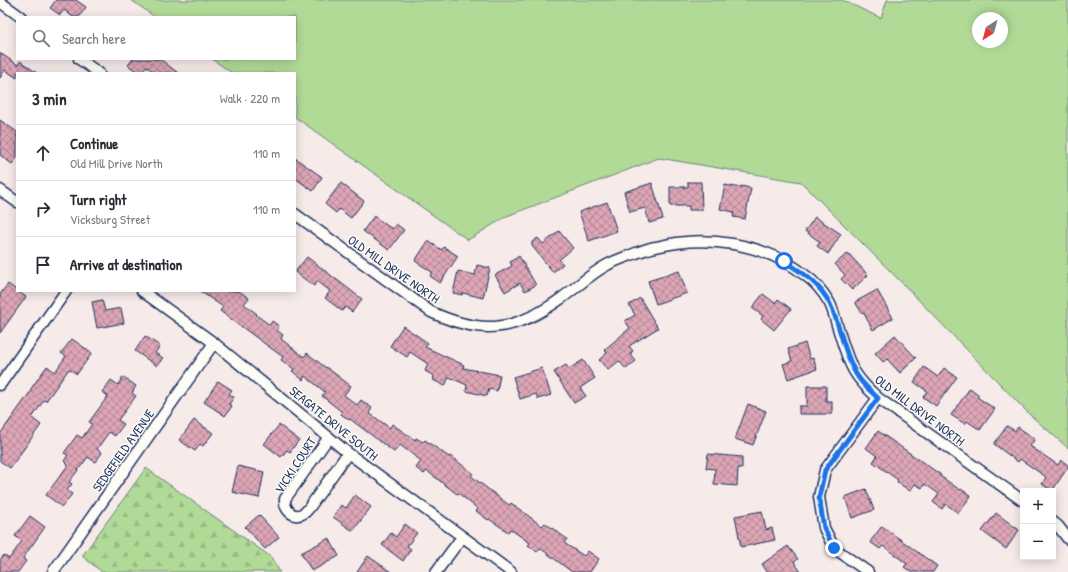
<!DOCTYPE html>
<meta charset="utf-8">
<style>
:root{--surface:#fff;--page:#f7f7f7;--text:#2b2b33;--muted:#7c7c81;--line:#e1e1e2}
body{margin:0;font-family:"Patrick Hand",sans-serif;background:var(--page);color:var(--text)}
.controls{position:absolute;right:12px;bottom:12px;display:grid;overflow:hidden;border-radius:0px;box-shadow:0 2px 10px #0003}
.controls button{width:36px;height:36px;display:grid;place-items:center;padding:0;border:0;border-bottom:1px solid var(--line);background:var(--surface);color:var(--text);font:20px sans-serif}
.compass{position:absolute;left:972px;top:12px;width:36px;height:36px;border-radius:50%;background:var(--surface);box-shadow:0 2px 10px #0003;rotate:216deg}
.stop{position:absolute;width:12px;height:12px;margin:-9px;border:3px solid #1a73e8;border-radius:50%;background:#fff}
.stop.end{background:#1a73e8;border-color:#fff;box-shadow:0 1px 4px #0008}
.list{margin:0;padding:0;list-style:none}
h2{display:flex;justify-content:space-between;align-items:center;height:52px;margin:0;padding:0 16px;font-size:17px}
h2 small{font-size:13px;font-weight:400;color:var(--muted)}
.list li{display:grid;grid-template-columns:26px 1fr auto;gap:12px;align-items:center;box-sizing:border-box;height:56px;padding:0 16px;border-top:1px solid var(--line)}
.list b{display:block;font-size:15px;white-space:nowrap}
.list p{margin:0;font-size:13px;white-space:nowrap;color:var(--muted)}
.list em{font-size:13px;font-style:normal;color:var(--muted)}
.icon{flex:none;width:22px;height:22px;fill:none;stroke:currentColor;stroke-width:2;stroke-linecap:round;stroke-linejoin:round}
.map{position:relative;flex:none;width:1068px;height:572px;overflow:hidden}
.search{position:absolute;background:var(--surface);box-shadow:0 2px 10px #0003;left:16px;top:16px;width:280px;height:44px;display:flex;align-items:center;gap:10px;box-sizing:border-box;padding:0 14px;border-radius:0px;color:var(--muted);font-size:15px}
.panel{position:absolute;background:var(--surface);box-shadow:0 2px 10px #0003;left:16px;top:72px;width:280px;height:220px;border-radius:0px}
.map>svg:first-child{display:block}
.grass{fill:#b1da97;stroke:#66847a;fill-rule:evenodd}
.forest{fill:url(#forest-firs);stroke:#66847a}
.building{fill:url(#building-cross-hatch);stroke:#1b2f5e}
.lines{fill:none;stroke-linecap:round;stroke-linejoin:round}
.minor-casing{stroke:#1b2f5e;stroke-width:13}
.minor{stroke:#fdfcf7;stroke-width:10}
.route{stroke:#1a73e8;stroke-width:5}
.labels{text-anchor:middle;stroke-width:3;stroke-linejoin:round;paint-order:stroke}
.street-label{font-size:13px;fill:#1b2f5e;stroke:#fdfcf7}
</style>
<div class="map">
<svg width="1068" height="572" viewBox="0 0 1068 572">
<defs>
<pattern id="forest-firs" width="22" height="20" patternUnits="userSpaceOnUse"><rect width="22" height="20" fill="#b1da97"/><path d="M5 1l3.5 6h-7zM16 11l3.5 6h-7z" fill="#98bb85"/></pattern>
<pattern id="building-cross-hatch" width="8" height="8" patternUnits="userSpaceOnUse"><rect width="8" height="8" fill="#dda5b5"/><path d="M0 0l8 8M0 8l8-8" fill="none" stroke="#b28796"/></pattern>
</defs>
<rect width="100%" height="100%" fill="#f7ebea"/>
<filter id="ink" filterUnits="userSpaceOnUse"><feTurbulence type="fractalNoise" baseFrequency=".025" numOctaves="2"/><feDisplacementMap in="SourceGraphic" scale="8" xChannelSelector="R" yChannelSelector="G"/><feConvolveMatrix kernelMatrix="1 2 1 2 8 2 1 2 1" color-interpolation-filters="sRGB"/></filter>
<g filter="url(#ink)">
<!-- grass -->
<path class="grass" d="M131 0H842L881 18 887 0H1068V448L1029 414 905 286 801 182 659 158 507 216 468 240 295 117V73H232L212 59H295V17H155ZM978 18H1002V42H978Z"/>
<!-- forest -->
<path class="forest" d="M146 468 271 557 280 572H102L82 556Z"/>
<!-- building -->
<path class="building" d="M56 0H76L86 7 79 17H73L64 10 60 15 50 8Z
M0 53 18 65 20 61 37 73H17V78L5 70 0 78Z
M133 59H160L178 73H155L146 66 141 73H139L128 65Z
M0 120 17 132V158L12 164 0 155Z
M295 158 322 177 313 191 295 178Z
M688 182H701L702 210H689V206H670V187H688Z
M341 183 364 201 351 218 339 209 336 213 325 204Z
M652 183 663 219 649 223 645 208 630 212 624 192Z
M725 185 741 188V186L751 188 745 219 733 217 734 212 720 209Z
M607 202 617 231 589 241 579 212Z
M374 216 392 229 396 224 404 230 389 250 363 231Z
M815 217 841 234 828 254 817 246 820 242 805 231Z
M559 231 573 248 559 260 563 264 553 272 532 246V242L538 238 543 244Z
M428 241 442 250 444 247 458 256 440 283 430 276 432 272 415 261Z
M848 253 868 275 852 290 841 279 845 275 835 264Z
M519 256 536 285 525 291 520 283 505 292 495 275 512 266 510 262Z
M307 257 362 299 352 312 345 307 342 311 325 298 330 291 317 281 314 286 295 272Z
M477 265 490 268 483 298 463 293 462 295 453 293 458 271 475 275Z
M679 271 687 293 656 304 648 281Z
M8 284 26 297 0 333V294Z
M877 290 893 318 873 330 863 312 862 313 855 302Z
M200 291H239L249 298 244 304 257 314 256 315 270 325 272 321 279 326 277 330 283 335 281 339 304 357 307 353 326 368V367L351 386 344 395 357 405 361 400 372 408 369 413 390 428 392 424 415 440 416 438 423 442 425 440 449 457 450 456 473 473 471 476 509 505 511 503 542 526 545 523 567 539 564 543 584 556 588 551 599 559 590 572H572L540 548 537 552 528 545 530 543 510 529 508 532 489 519 488 520 476 511 478 509 458 493 457 494 427 471 424 474 416 468 421 461 400 445 394 452 350 419 349 420 341 414 342 412 322 396 325 392 305 376 303 380 292 371 294 369 281 360 283 357 220 311 223 307Z
M763 294 775 303 778 299 791 309 774 330 761 319 763 316 752 308Z
M640 298 658 328 629 346 633 351 630 354 636 361 626 369 619 361 608 370 599 360 607 353 604 350 630 328 625 321 635 315 629 305Z
M102 300 105 311 121 308 124 323 97 328 92 302Z
M403 326 428 343 425 347 464 365 463 368 500 375 497 391 489 389 487 396 466 391 467 385 449 377 445 386 433 380 434 376 425 371 428 364 410 352 407 357 390 346Z
M895 335 916 358 900 373 887 359 883 362 875 353Z
M145 336 160 346 155 353 163 358 157 366 135 351Z
M72 339 92 353 77 374 69 369 46 401 44 400 32 418 41 425 10 468 0 461V434L31 391 30 390 47 366 55 372 66 356 61 353Z
M805 343 810 359 813 358 817 369 788 379 783 364 792 361 788 349Z
M583 360 595 378 580 388 586 396 574 403 554 372 566 365 569 369Z
M924 367 938 377 944 368 957 377 936 406 923 397 927 391 914 382Z
M542 368 551 395 538 399 536 394 520 399 513 377Z
M123 377 136 386 132 393 136 396 118 420 124 424 115 436 109 432 97 449 102 453 95 462 88 457 69 482 72 484 67 490 72 494 62 507 46 495 68 465 64 461 68 455 64 453 77 435 82 438 92 424 89 422 108 396 102 392 111 380 118 385Z
M218 381 232 390 229 394 234 397 229 404 232 406 225 416 204 402Z
M807 386H826V401H832V414H799V406H807Z
M970 388 979 395 977 397 995 409 980 430 967 421 965 424 951 415Z
M748 404 766 411 753 445 735 439Z
M194 420 213 433 203 446 200 444 195 451 179 440Z
M279 425 299 440 290 452 287 450 281 457 264 444Z
M1007 426 1015 431 1018 427 1035 439 1030 446 1058 465 1061 460 1068 465V467L1052 491 1042 484 1046 477 1020 459 1018 462 994 444Z
M878 431 941 475 940 476 960 490 961 489 971 496 958 513 946 504 942 509 933 502 939 494 925 484 922 488 915 484 910 491 897 482 898 480 873 462 877 456 866 448Z
M708 454 742 457V468H738L737 486 714 484 715 469 706 468Z
M238 466 264 472 259 498 232 492Z
M866 489 874 510 852 518 845 497Z
M355 495 371 507 353 531 333 517 341 505 346 508Z
M762 511 766 530 772 528 775 540 741 547 735 516Z
M996 513 1019 530 1006 549 982 531Z
M259 515 279 537 265 549 245 527Z
M30 516 45 527 23 558 26 561 18 572H0V560L4 555 9 559 22 541 15 536Z
M405 524 417 533 407 546 411 549 403 561 382 545 391 533 396 537Z
M882 526 916 551 937 566 933 572H911L904 567 907 564 883 546 880 549 870 542Z
M329 538 339 556 312 571 301 553Z
M788 546 798 559 794 562 801 572H767L762 564Z
M368 556 391 572H357Z"/>
<g class="lines">
<!-- minor casing -->
<g class="minor-casing">
<path id="minor" d="M0 2 21 17
M79 59 99 73
M0 190 17 202
M295 214 431 312C481 335 514 332 559 300 575 289 590 274 607 265 616 260 626 257 636 253 642 251 649 248 656 247 705 234 765 243 805 275 815 282 823 292 829 302 833 309 835 318 837 325 842 340 846 357 854 371 860 381 869 390 878 398L1023 501
M142 291 214 343 348 453 511 572
M0 385 66 291
M329 437 285 499C284 509 293 520 304 513 306 512 307 510 309 508L348 453
M1053 522 1058 526 1068 539
M53 572 214 343
M436 572 462 537
M868 572 834 548 824 528 819 497 825 470 878 398"/>
</g>
<!-- minor -->
<use href="#minor" class="minor"/>
</g>
</g>
<g class="lines" filter="url(#ink)">
<!-- route -->
<path class="route" d="M784 261C802 272 820 284 830 304 840 325 843 349 854 370 859 381 869 390 878 398L825 470 819 497 824 528 834 548"/>
</g>
<g class="labels">
<!-- street labels -->
<g class="street-label">
<text transform="translate(394 269) rotate(35)" y="5">OLD MILL DRIVE NORTH</text>
<text transform="translate(920 410) rotate(37)" y="5">OLD MILL DRIVE NORTH</text>
<text transform="translate(334 423) rotate(39)" y="5">SEAGATE DRIVE SOUTH</text>
<text transform="translate(123 450) rotate(-55)" y="5">SEDGEFIELD AVENUE</text>
<text transform="translate(295 465) rotate(-57)" y="5">VICKI COURT</text>
</g>
</g>
</svg>
<div class="controls">
<button>+</button>
<button>−</button>
</div>
<svg class="compass" viewBox="-18 -18 36 36"><path d="M0-13l5 13h-10z" fill="#e53935"/><path d="M0 13l5-13h-10z" fill="#7c7c81"/></svg>
<div class="stop" style="left:784px;top:261px"></div>
<div class="stop end" style="left:834px;top:548px"></div>
<div class="search"><svg class="icon" aria-label="search" viewBox="0 0 24 24"><circle cx="10" cy="10" r="6"/><path d="M15 15l6 6"/></svg>Search here</div>
<section class="panel">
<h2>3 min<small>Walk · 220 m</small></h2>
<ul class="list">
<li><svg class="icon" aria-label="ahead" viewBox="0 0 24 24"><path d="M12 20V5M6 11l6-6 6 6"/></svg><div><b>Continue</b><p>Old Mill Drive North</p></div><em>110 m</em></li>
<li><svg class="icon" aria-label="right" viewBox="0 0 24 24"><path d="M7 20v-9h11M14 6l5 5-5 5"/></svg><div><b>Turn right</b><p>Vicksburg Street</p></div><em>110 m</em></li>
<li><svg class="icon" aria-label="arrive" viewBox="0 0 24 24"><path d="M6 21V4h12l-3 4 3 4H6"/></svg><div><b>Arrive at destination</b></div></li>
</ul>
</section>
</div>
